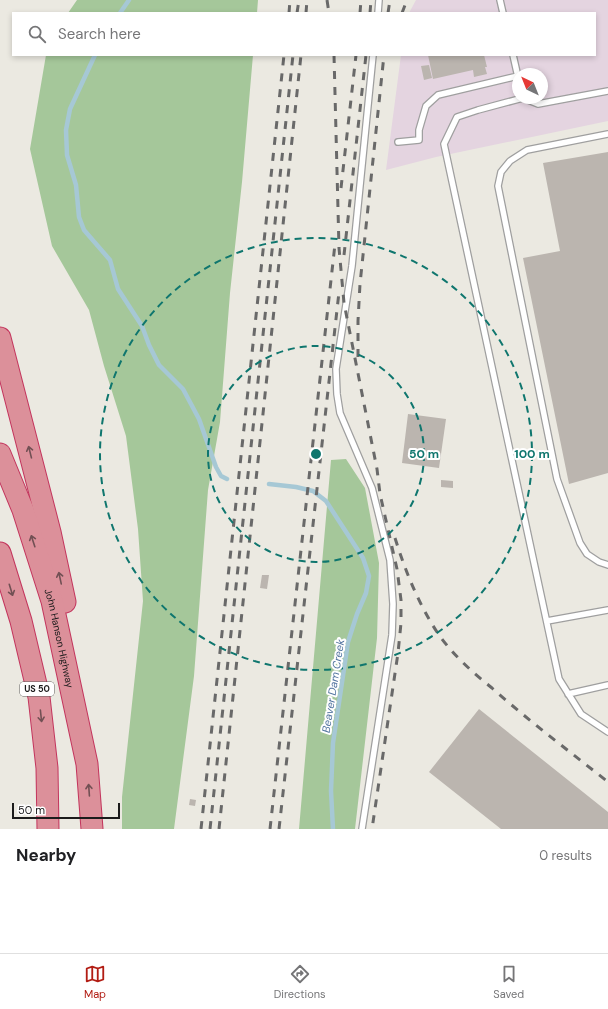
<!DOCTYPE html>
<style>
:root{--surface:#fff;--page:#f6f6f6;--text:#202124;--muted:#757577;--line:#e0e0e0;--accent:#b21d14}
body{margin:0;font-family:"DM Sans",sans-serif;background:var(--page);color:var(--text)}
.compass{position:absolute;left:512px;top:68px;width:36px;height:36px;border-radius:50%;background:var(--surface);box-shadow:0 2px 6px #0003;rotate:317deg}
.scale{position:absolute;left:12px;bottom:10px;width:108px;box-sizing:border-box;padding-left:4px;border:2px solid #1b1b1b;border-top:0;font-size:11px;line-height:14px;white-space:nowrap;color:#1b1b1b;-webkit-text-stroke:3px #fff;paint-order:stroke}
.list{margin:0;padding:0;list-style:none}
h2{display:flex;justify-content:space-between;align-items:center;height:52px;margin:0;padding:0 16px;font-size:17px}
h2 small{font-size:13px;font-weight:400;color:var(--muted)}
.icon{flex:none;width:22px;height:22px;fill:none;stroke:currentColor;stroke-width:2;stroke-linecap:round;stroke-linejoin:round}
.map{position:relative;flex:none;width:608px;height:829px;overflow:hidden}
.search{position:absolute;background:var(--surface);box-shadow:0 2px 6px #0003;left:12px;right:12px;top:12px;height:44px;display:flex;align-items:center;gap:10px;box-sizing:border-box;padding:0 14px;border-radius:0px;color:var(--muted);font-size:15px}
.sheet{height:124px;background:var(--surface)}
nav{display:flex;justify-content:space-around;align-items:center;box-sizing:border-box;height:56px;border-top:1px solid var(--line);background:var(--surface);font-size:11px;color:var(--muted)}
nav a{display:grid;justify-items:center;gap:2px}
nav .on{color:var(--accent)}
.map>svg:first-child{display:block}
.industrial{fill:#e4d4e0;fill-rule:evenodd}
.forest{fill:#a5c79a}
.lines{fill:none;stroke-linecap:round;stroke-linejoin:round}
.stream{stroke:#a6c8d5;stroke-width:4.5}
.building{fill:#bbb5af}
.lane-casing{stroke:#9f9f9f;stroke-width:8}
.highway-casing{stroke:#c3355d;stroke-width:23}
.lane{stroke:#fff;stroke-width:5.5}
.highway{stroke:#dc909a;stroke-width:21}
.rail{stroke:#696969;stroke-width:3;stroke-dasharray:8 8;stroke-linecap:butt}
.oneway{stroke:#725054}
.ring{fill:none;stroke:#0f766e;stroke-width:2;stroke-dasharray:7 5}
.labels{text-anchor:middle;stroke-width:4;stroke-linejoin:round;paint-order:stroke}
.shield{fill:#fff;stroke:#5f5f5f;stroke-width:1}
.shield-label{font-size:9px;font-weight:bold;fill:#1b1b1b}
.street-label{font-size:10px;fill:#1b1b1b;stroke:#fff}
.water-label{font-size:11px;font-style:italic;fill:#5274a0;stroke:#fff}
.centre{fill:#0f766e;stroke:#fff;stroke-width:2}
.ring-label{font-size:12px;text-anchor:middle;font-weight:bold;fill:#0f766e;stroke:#fff;stroke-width:4;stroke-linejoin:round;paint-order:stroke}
</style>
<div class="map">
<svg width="608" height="829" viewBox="0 0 608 829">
<rect width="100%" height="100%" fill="#ebe9e1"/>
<!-- industrial -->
<path class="industrial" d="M416 0H608V121L436 157 386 170 401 55H595V13H409ZM518 74H542V98H518Z"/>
<!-- forest -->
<path class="forest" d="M77 0H258L257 13H68Z
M46 55H253L242 182 230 293 220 422 208 490 194 676 174 829H122V797L143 601 138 529 126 436 104 366 89 310 52 246 30 149Z
M346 459 365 488 379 563 377 638 355 829H299L331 460Z"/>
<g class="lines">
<!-- stream -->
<path class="stream" d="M120 13 129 0
M95 55 70 109 66 130 67 155 76 185 79 217 84 230 110 260 118 289 142 326 149 345 159 365 183 389 199 419 216 467 221 476 227 479
M269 484 296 487 313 491 326 501 363 558 369 576 366 593 357 614 348 642 333 743 331 791 333 829"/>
</g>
<!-- building -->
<path class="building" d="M428 55H484L487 67H485L487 74 474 77 473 70 433 79Z
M429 65 432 78 424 80 421 66Z
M608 152V473L569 484 523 258 560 251 543 163Z
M408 414 446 419 439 468 402 463Z
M441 480 453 481V488L441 487Z
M262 575H269L267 589 260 588Z
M479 709 608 812V829H501L429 772Z
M190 799 196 800 195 806 189 805Z"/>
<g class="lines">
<!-- lane casing -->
<g class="lane-casing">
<path id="lane" d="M500 0 503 13
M378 13 379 0
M513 55 518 77
M523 98 478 110 457 117 444 144 559 679 581 714 608 732
M523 98 538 104 608 91
M608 134 527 150 510 161 501 172 498 186 557 479 580 543 587 554 599 562 608 565
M398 142 419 140V130L426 106 438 95 518 76
M547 621 608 610
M568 694 608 685
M362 829 392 635 393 604 390 560 372 488 340 413 337 394 336 369 352 266 373 55"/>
</g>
<!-- highway casing -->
<g class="highway-casing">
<g id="highway">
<path d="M0 338 50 532 65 602"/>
<path id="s1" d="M0 454 23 510 52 601 87 764 92 829"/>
<path d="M0 553 21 621 39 697 47 768 48 829"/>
</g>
</g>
<!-- lane -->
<use href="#lane" class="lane"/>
<!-- highway -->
<use href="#highway" class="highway"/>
<!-- rail -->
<path class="rail" d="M327 0 329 13
M289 13 290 0
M297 13 299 0
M306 13 307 0
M360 13 361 0
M370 13 371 0
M388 13 390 0
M402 13 407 0
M334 55 339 248 344 303 377 469 380 494 397 569 401 600V623L398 653 372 829
M341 188 356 55
M344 255 366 55
M358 357V321L360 284 384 55
M395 538C405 570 418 603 437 632 451 653 472 672 492 688 529 721 569 751 608 782
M201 829 284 55
M210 829 293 55
M219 829 301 55
M270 829 335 244
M279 829 339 292"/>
</g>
<!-- one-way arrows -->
<defs><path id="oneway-shaft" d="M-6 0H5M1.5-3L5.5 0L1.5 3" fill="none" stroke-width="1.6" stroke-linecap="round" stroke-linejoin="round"/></defs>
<g class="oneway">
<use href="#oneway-shaft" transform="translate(30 452) rotate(-104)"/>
<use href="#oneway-shaft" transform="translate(33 541) rotate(-108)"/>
<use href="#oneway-shaft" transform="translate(60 578) rotate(-102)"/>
<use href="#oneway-shaft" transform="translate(11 590) rotate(73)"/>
<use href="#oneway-shaft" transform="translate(41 716) rotate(84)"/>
<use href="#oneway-shaft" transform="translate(89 790) rotate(-94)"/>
</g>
<!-- distance rings -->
<g class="ring">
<circle cx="316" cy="454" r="108"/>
<circle cx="316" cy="454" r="216"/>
</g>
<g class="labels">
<!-- shield labels -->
<rect class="shield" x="20" y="682" width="34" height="14" rx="3"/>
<g class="shield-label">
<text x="37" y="692">US 50</text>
</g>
<!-- street labels -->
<g class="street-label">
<text dy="4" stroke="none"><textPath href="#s1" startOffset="194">John Hanson Highway</textPath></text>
</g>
<!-- water labels -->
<g class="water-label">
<text transform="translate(333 686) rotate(-81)" y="4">Beaver Dam Creek</text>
</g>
</g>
<circle cx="316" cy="454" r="6" class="centre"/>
<g class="ring-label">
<text x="424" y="458">50 m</text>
<text x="532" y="458">100 m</text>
</g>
</svg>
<svg class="compass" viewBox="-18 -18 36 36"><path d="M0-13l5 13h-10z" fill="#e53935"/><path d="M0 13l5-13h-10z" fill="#757577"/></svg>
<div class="scale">50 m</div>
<div class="search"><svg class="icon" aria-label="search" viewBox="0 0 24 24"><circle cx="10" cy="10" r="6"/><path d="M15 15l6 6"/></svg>Search here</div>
</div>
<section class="sheet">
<h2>Nearby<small>0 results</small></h2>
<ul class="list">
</ul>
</section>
<nav>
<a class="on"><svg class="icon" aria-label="map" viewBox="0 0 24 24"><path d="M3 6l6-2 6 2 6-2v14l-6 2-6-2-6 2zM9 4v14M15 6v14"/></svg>Map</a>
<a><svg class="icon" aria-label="directions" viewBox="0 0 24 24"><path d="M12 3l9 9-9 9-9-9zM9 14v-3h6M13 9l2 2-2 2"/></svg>Directions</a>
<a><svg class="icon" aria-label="saved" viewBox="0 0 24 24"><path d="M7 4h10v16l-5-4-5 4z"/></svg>Saved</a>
</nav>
